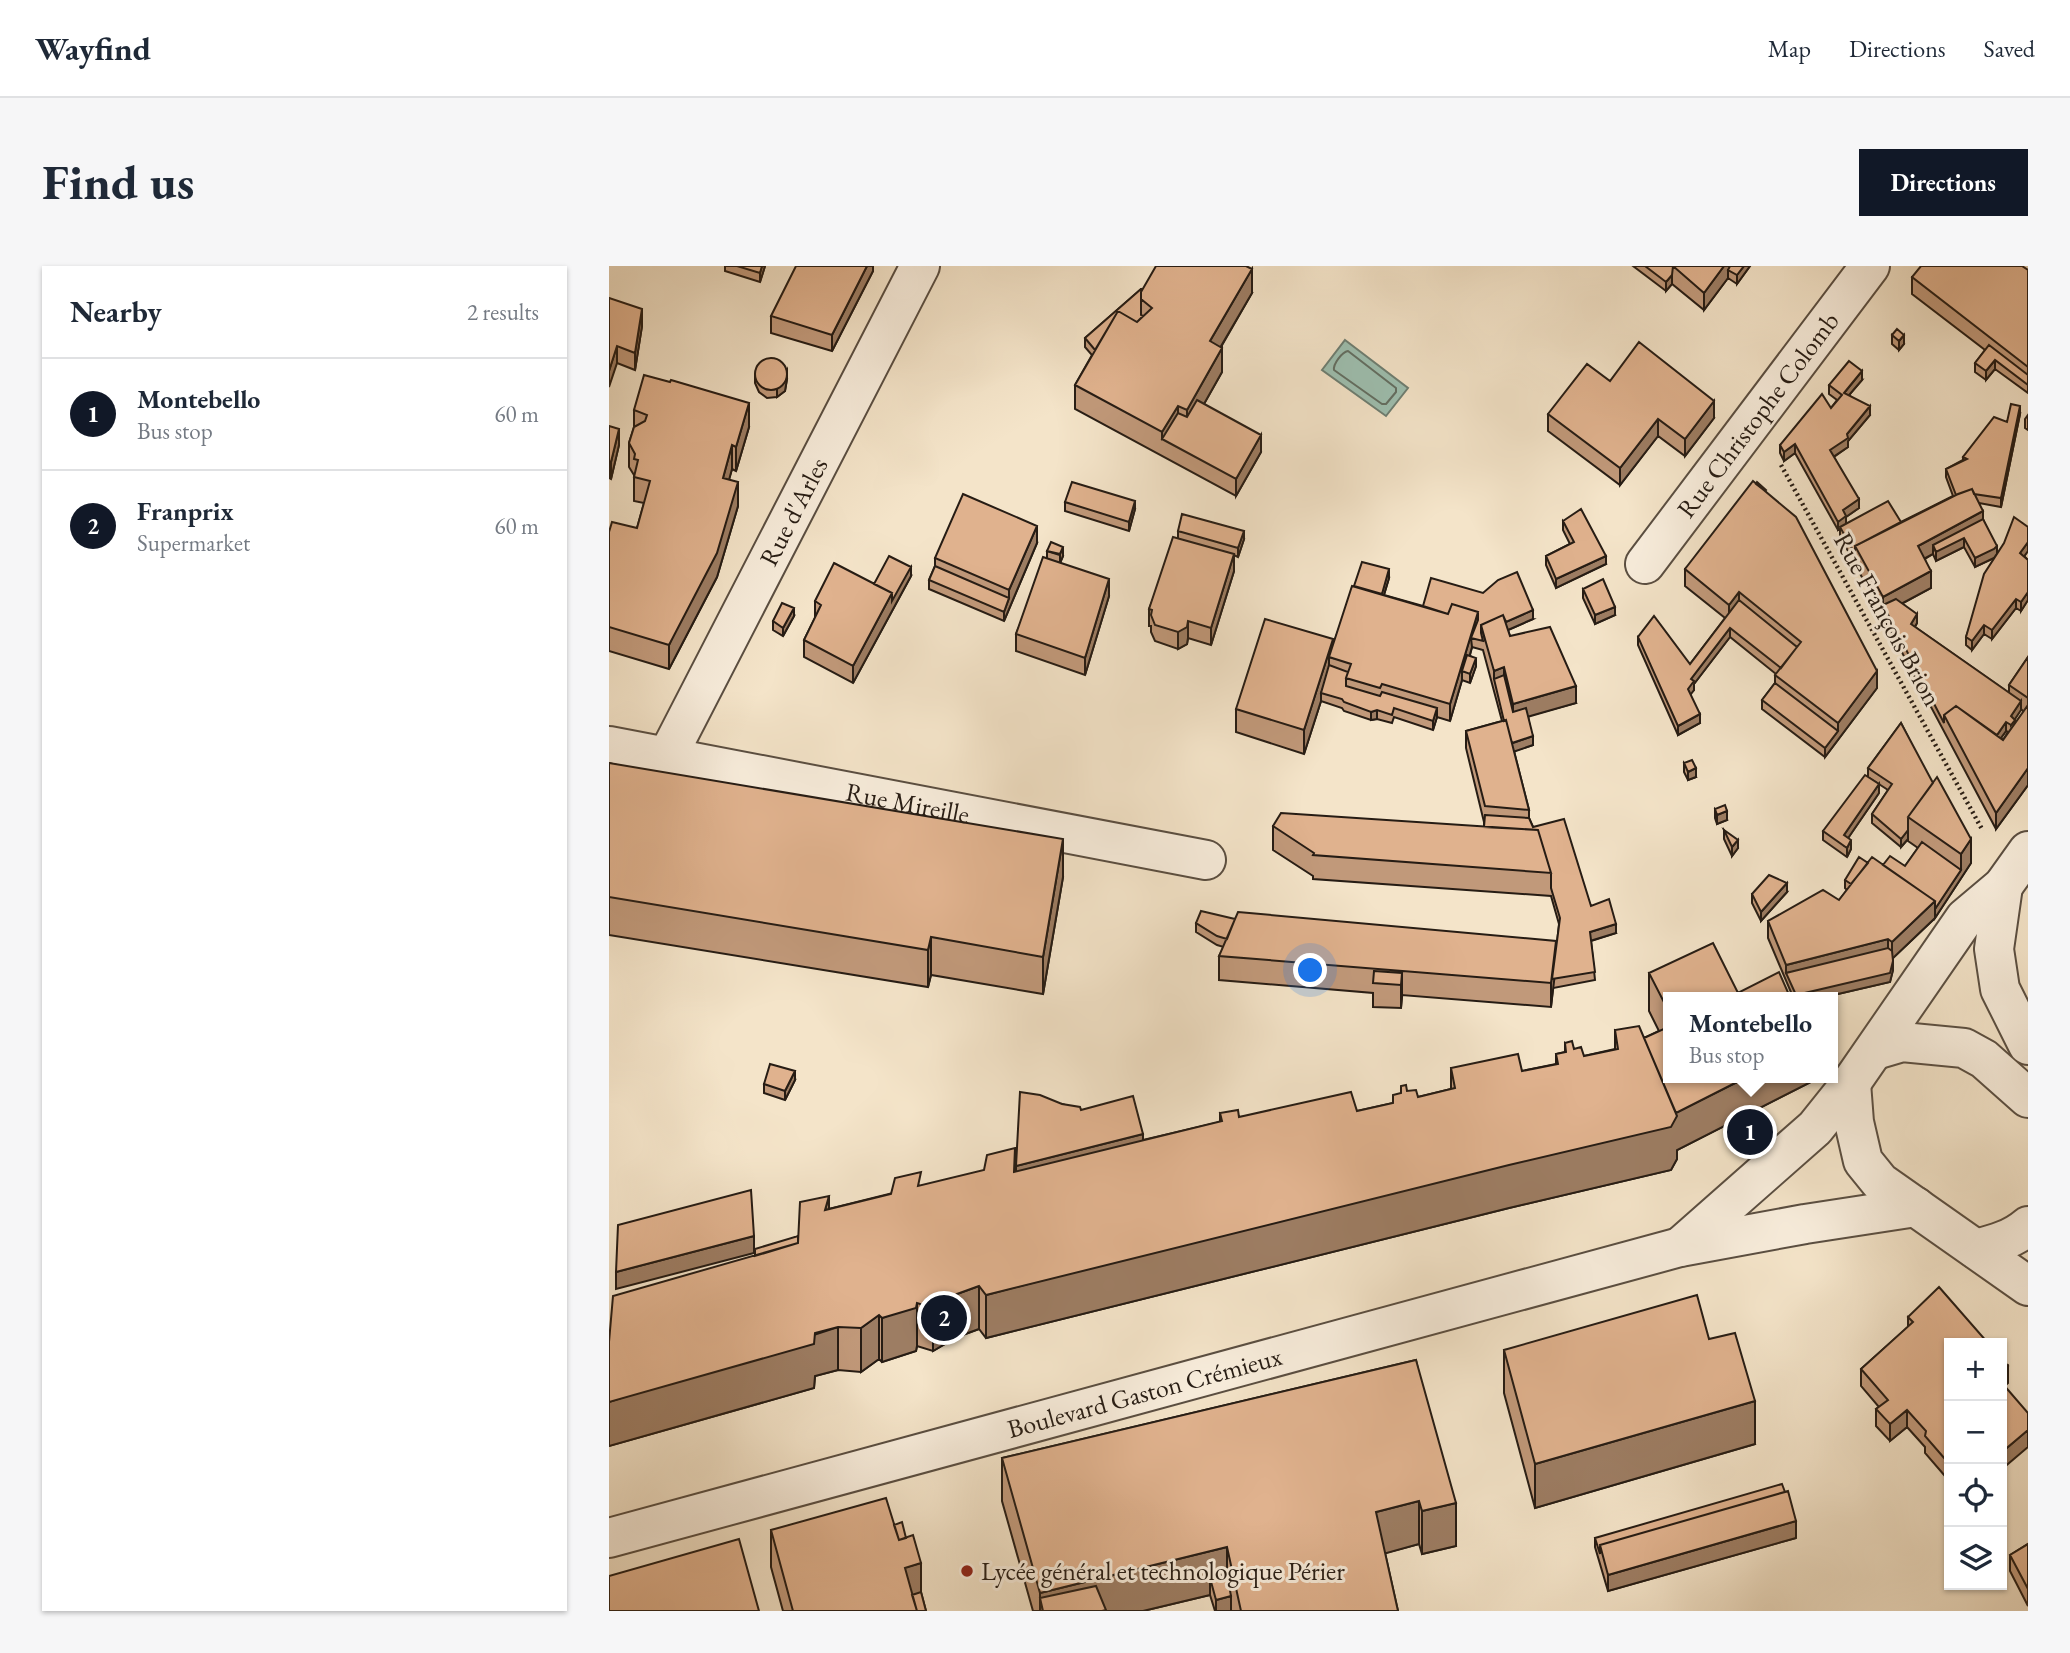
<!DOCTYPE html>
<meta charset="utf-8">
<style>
:root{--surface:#fff;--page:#f6f6f7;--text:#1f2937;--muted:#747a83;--line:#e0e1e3;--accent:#111827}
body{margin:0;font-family:"EB Garamond",serif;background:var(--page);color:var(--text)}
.controls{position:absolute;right:21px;bottom:21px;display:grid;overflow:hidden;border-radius:0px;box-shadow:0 2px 5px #0004}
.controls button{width:63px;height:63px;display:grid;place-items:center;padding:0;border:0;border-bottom:2px solid var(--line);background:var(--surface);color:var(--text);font:35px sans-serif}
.you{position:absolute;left:702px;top:705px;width:24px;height:24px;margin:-18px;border:5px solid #fff;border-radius:50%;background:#1a73e8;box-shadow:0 0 0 10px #1a73e833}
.badge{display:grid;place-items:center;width:46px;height:46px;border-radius:50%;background:var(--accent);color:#fff;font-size:23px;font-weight:700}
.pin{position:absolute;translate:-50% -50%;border:4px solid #fff;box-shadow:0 2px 7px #0006}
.popup{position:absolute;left:1054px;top:726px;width:175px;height:91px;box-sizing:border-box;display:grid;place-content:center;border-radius:0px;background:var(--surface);filter:drop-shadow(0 2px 5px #0005);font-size:23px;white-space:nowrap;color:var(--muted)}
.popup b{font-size:26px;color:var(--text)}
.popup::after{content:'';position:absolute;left:50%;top:100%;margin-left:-14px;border:14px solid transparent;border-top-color:var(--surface)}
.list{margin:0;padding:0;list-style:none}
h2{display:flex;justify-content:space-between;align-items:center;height:91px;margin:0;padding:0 28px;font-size:30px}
h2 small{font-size:23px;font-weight:400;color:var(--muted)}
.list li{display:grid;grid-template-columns:46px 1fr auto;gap:21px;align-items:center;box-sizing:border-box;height:112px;padding:0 28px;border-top:2px solid var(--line)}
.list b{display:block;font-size:26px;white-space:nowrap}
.list p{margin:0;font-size:23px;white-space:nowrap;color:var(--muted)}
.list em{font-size:23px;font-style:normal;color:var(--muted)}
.icon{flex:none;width:38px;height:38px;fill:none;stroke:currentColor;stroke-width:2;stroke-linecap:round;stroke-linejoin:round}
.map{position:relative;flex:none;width:1419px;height:1345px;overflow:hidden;border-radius:0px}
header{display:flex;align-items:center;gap:42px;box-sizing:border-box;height:98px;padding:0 35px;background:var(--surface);border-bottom:2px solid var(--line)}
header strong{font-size:33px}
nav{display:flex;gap:38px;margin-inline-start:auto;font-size:24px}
.intro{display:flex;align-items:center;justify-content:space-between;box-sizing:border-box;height:168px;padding:0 42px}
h1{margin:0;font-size:49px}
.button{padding:18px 32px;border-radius:0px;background:var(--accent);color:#fff;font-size:24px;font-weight:700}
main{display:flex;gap:42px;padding:0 42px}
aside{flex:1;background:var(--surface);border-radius:0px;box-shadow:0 2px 5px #0004}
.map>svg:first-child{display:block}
.water{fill:#9dbfb0;stroke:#6d7e72;stroke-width:2}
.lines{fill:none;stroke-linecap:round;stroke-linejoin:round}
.shore{stroke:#626e62;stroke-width:2}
.minor-casing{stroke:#5a4e41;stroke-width:42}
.path{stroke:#261c14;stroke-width:4.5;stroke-dasharray:2 3.5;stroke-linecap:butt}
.minor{stroke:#f8eddc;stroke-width:38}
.wall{fill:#c1997a;stroke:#261c14;stroke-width:2;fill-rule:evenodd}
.shaded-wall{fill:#9d7d63;stroke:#261c14;stroke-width:2}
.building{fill:#e0b28e;stroke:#261c14;stroke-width:2}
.poi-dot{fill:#8f2418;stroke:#f8eddc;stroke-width:2.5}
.labels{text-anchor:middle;stroke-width:6;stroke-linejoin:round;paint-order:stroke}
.street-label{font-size:26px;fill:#261c14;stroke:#f8eddc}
.poi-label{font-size:26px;fill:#261c14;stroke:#f8eddc;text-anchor:start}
</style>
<header>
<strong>Wayfind</strong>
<nav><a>Map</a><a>Directions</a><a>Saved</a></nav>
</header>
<div class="intro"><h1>Find us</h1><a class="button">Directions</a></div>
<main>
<aside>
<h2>Nearby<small>2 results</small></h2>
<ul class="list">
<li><span class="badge">1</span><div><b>Montebello</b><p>Bus stop</p></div><em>60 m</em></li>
<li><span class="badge">2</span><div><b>Franprix</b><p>Supermarket</p></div><em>60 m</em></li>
</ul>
</aside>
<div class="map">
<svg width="1419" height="1345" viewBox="0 0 1419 1345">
<rect width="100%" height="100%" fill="#f4e4c9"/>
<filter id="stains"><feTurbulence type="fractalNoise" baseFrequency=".00286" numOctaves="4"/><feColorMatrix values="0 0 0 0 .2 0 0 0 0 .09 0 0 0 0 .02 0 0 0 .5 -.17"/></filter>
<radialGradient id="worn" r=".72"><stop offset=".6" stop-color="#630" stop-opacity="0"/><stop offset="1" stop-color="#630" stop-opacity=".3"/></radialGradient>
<!-- water -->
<path class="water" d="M736 74 799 122 777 150 713 104Z"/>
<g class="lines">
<!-- shore -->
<path class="shore" d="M739 85 787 122V126L777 138H773L725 104C724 98 733 86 739 85Z"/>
<!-- minor casing -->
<g class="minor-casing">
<g id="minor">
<path id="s1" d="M1036 298 1261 0"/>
<path id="s2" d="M0 480 597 594"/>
<path id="s3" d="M58 491 311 0"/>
<path d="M1394 620 1385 683 1391 723 1419 779"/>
<path d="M1266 784 1293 776 1355 782 1375 793 1419 832"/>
<path d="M1242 817 1245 856 1254 895 1271 916 1419 1020"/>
<path d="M1071 981 1206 862 1242 817 1356 652 1394 620 1419 585"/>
<path d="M1367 983C1386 978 1404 973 1419 960"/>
<path id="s4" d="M0 1272 1071 981 1196 958 1307 941"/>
</g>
</g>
<!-- path -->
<path class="path" d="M1172 199 1374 565"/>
<!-- minor -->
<use href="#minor" class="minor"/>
</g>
<!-- wall -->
<path class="wall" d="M116 0H156L151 16 116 5Z
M264 0V5L223 85 162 67V50Z
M1024 0H1141L1128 18 1119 12 1095 44 1063 18 1057 25Z
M1419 4V127L1386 103 1377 114 1366 106V97L1376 84 1303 28V11Z
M532 23 643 27 612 81 613 106 595 138 652 186 627 230 466 143V119L483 89 476 81V72Z
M0 32 33 60 26 104 8 97Z
M1283 69 1295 78 1290 84 1283 78Z
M146 108 178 113 176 125 168 131 158 132 150 126 146 117Z
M1253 114 1240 129 1261 149 1239 175V181L1225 191 1250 242 1237 251V258L1292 256 1344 230 1337 211V203L1354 194V191L1398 156 1411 148 1392 241 1370 237 1374 253 1388 288 1419 261V285L1415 290 1419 294V334L1412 345 1407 342 1383 373 1375 368 1363 384 1357 379V371L1385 292 1366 301 1355 281 1327 295 1324 288 1316 293 1322 322 1294 337 1308 357 1306 361 1400 427V419L1419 391V519L1387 563 1231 270V263L1229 264 1186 187 1175 195 1171 187V179L1222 142 1228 134 1220 128V119ZM1412 443 1415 446 1406 458 1405 454ZM1397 465 1399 466 1394 474 1392 472Z
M1001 115 1105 152 1076 190 1049 170 1011 219 939 165V148Z
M25 144 140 161 127 205 123 203 120 213 129 240 108 311 60 403 0 385V266L28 262 35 237 25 235V209L20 201V177L25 161Z
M1419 149V164L1416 162V153Z
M0 160 10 179 2 213 0 212Z
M1157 226 1268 422 1216 491 1153 443V434L1166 417V409L1167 408 1121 371 1085 418V424L1081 428 1091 457 1069 469 1029 379V371L1081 398 1116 352 1076 320V303Z
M456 236 526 243 520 265 456 245Z
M954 255 997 298 947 322 937 299V290L961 278 954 264Z
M569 265 635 273 629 291 625 289V305L602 379 579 372 578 378 569 383 546 375 542 366V360H540V343L569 272Z
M428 277 395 355 320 323V314L326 300V292Z
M438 285 454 290 451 297 500 330 476 409 407 385V368L438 293Z
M302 310 244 417 195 391V374L206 352V335L265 318Z
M780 312 775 329 814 340 924 353 899 364 901 370 967 437 919 450 924 479 905 485 920 544V552L924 561 982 640 1007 667 982 675 986 714 944 722 942 741 793 729 792 742 764 741V727L610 714V690L615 681 608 679 587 666V657L626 653 947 686 950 658 942 630 704 613V610L664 584V560L875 561V556L857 482V465L893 455 874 384 863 381 861 389 867 400 861 417 853 414 841 455 828 451 824 464 785 451 783 457 768 453 762 454 735 445 733 442 712 435 695 488 627 466V443L724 379 745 320Z
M974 323 1006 349 986 358 974 332Z
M185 350 174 370 164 364V355Z
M1292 457 1362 597 1326 652 1284 692V704L1281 716 1216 731H1184L1159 672V655L1230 634 1238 624 1236 622V614L1259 597 1296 600 1309 582 1299 575V573L1292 581 1263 557V548L1279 524 1259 511V502Z
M0 497 454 611 434 728 322 709 319 721 0 669Z
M1075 497 1087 511 1079 514 1075 506Z
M1270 527 1239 572 1242 583 1238 591 1214 574V565Z
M1106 543 1118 554 1108 558 1106 552Z
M1115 564 1129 582 1123 590 1115 573Z
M1178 626 1152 655 1143 637V628Z
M1040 707 1129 727 1181 731H1059V812H1202V816L1068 884V893L1062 904 900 942 377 1072 370 1063 348 1071 324 1085 308 1080 307 1085 273 1096 270 1093 252 1106 229 1104 206 1110 205 1122 0 1180V1076L146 990 189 970 220 943 312 920 407 905 453 838 472 844 534 874 611 856V847L630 851 748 845 784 837 798 825 809 831 842 823V802L913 805 947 798V788L956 786V777L975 790 1006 783V764L1035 772 1050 765 1040 745Z
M186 814 176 834 155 827V818Z
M1299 1051 1340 1077V1211L1336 1210 1316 1187V1181L1298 1161 1281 1175 1267 1160V1143L1270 1141 1252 1120V1103L1299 1061Z
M1100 1073 1146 1178 926 1242 895 1127V1084Z
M807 1094 847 1280 813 1288 810 1278 776 1287 789 1345H606L601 1329 534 1345H424L393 1235V1192Z
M285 1259 312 1326 317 1345H174L162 1301V1264Z
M986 1272H1187L999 1325 986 1281Z
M1419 1278V1340L1401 1305V1289Z"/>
<!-- shaded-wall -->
<path class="shaded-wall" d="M153 0H156L151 16V7Z
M258 0H264V5L223 85V69Z
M1115 0H1128L1119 4V12L1095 44V27Z
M1135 0H1141L1128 18V9Z
M643 3V27L601 99V75Z
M1063 9V18L1057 25V16Z
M33 43V60L26 104V87Z
M1295 69V78L1290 84V75Z
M8 80V97L0 121V105Z
M613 82V106L578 168V144Z
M1386 94V103L1377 114V105Z
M178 104V113L176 125 168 131V122Z
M1253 105V114L1235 135V127Z
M1105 135V152L1076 190V173Z
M140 137V161L127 205V181Z
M569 140V163L553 173V166Z
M1261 140V149L1239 175V181L1221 193V184L1238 168Z
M1411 140V148L1392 241V232Z
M1049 153V170L1011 219V202Z
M10 163V179L2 213V196Z
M652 169V186L627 230V213Z
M1186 178V187L1175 195V186Z
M123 179V203L114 236V212Z
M129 216V240L108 311 60 403V379Z
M1250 233V242L1237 251V259L1229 264V256L1234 244Z
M526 235V243L520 265V256Z
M1374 245V262L1355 272V281L1327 295V286L1324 279V288L1309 296V280Z
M428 260V277L395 355V346L400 332V324Z
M635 265V273L629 291V282Z
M1419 276V285L1411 296V287Z
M1388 280V288L1385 292 1366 301V292Z
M454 281V290L451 297V288Z
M625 288V305L602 379V362Z
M997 290V298L947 322V313Z
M302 301V310L244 417V400L283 327Z
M780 303V312L770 345V336Z
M1322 305V322L1277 346 1274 339V348V331Z
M500 313V330L476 409V392Z
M1130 326V343L1120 356V339Z
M1419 326V334L1412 345V336Z
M1407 333V342L1383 373V364Z
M1006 341V349L986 358V349Z
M185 342V350L174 370V362Z
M924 344V353L876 374 874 366Z
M869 346V363L862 372 863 381 856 406 853 405V414L841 455V438Z
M1308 348V357L1302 367V358Z
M579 355V372L578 378 569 383V366Z
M1375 359V368L1363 384V375Z
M1121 362V371L1085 418V424L1079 432V423L1082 413Z
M724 373V392L720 391V408L712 427V435L695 488V464Z
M867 392V400L861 417V408Z
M895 401V418L885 413V405Z
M1268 405V422L1216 491V482L1229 465V457Z
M967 420V437L904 455V438Z
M1412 435V444L1402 459V450Z
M828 442V451L824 464V455Z
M768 444V453L762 454V446Z
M1091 448V457L1069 469V460Z
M1397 456V465L1384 483V475Z
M924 470V479L901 487V478Z
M1087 502V511L1079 514V506Z
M1419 502V519L1387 563V547Z
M1270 518V527L1235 578V569Z
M1118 545V554L1108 558V549Z
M1299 564V573L1292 581V573Z
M454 573V611L434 728V691Z
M1362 573V597L1326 652V643L1352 604V588Z
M1129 574V582L1123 590V581Z
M1242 574V583L1238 591V582Z
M1178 617V626L1152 655V646Z
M1326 635V652L1283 693V676Z
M1007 658V667L981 675V666Z
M322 671V709L319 721V684Z
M1279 673V690L1177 707V699Z
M947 675V699L942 741V717Z
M1284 695V704L1281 716 1216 731H1187V729Z
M793 707V731L792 742V719Z
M186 805V814L176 834V825Z
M1136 812H1202V816L1068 884V893L1062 904 900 942 377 1072V1029L1064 848Z
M534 868V885L407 917V900Z
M220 930V973L216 944Z
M145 970V987L7 1023V1006Z
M370 1020V1063L348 1071 324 1085V1042L348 1028Z
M308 1037V1080L307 1085 273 1096V1052Z
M270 1049V1093L252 1106V1062Z
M229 1061V1104L206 1110 205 1122 0 1180V1136Z
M1399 1100V1117L1393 1122V1105Z
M1146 1135V1178L926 1242V1198Z
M1298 1144V1161L1281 1175V1158Z
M1419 1164V1181L1393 1203V1186Z
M810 1235V1278L767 1290V1246Z
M847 1237V1280L813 1288V1245Z
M1187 1255V1272L999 1325V1309Z
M618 1281V1325L601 1312V1329L534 1345H434L431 1332V1345V1327Z
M312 1297V1335L298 1339 290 1303Z
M622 1330V1345H607V1334Z"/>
<!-- building -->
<path class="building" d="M128 0H153L151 7Z
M187 0H258L223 69 162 50Z
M547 0H637L643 3 601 75 613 82 578 144 569 140 553 166 466 119 509 45 528 56 543 42 532 33V26Z
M1036 0H1064L1063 9 1057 16Z
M1064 0H1115L1095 27Z
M1121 0H1135L1128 9 1119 4Z
M1312 0H1413L1419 4V101L1303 11Z
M532 23 533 24 532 26V49L534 50 528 56 509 45 486 84 476 72Z
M0 32 33 43 26 87 8 80 0 105Z
M1288 63 1295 69 1290 75 1283 69Z
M1030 76 1105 135 1076 173 1049 153 1011 202 939 148 978 98 1001 115Z
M1380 79 1419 109V119L1386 94 1377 105 1366 97Z
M146 108a16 16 0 1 1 32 0a16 16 0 1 1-32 0Z
M1240 95 1253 105 1235 127 1261 140 1238 168 1239 172 1221 184 1250 233 1234 244 1237 250 1229 256 1186 178 1175 186 1171 179 1213 128 1222 142 1233 129 1220 119Z
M35 109 61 116 62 114 140 137 127 181 123 179 114 212 129 216 108 287 60 379 0 361V266L3 256 28 262 41 215 25 211 29 194 25 193 26 188 20 177 25 161 36 155 38 149 25 144Z
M588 134 652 169 627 213 553 173 569 147 578 151Z
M1402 138 1411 140 1392 232 1365 228 1363 223 1347 229 1337 203 1358 193 1354 191 1385 151 1398 156Z
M0 160 10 163 2 196 0 195Z
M1144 215 1187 251 1268 405 1229 457 1166 409 1192 376 1130 326 1120 339 1076 303Z
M463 216 526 235 520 256 456 236Z
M1148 216 1157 224 1156 225 1147 218Z
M1363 223 1374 245 1309 280 1322 305 1274 331 1246 280 1349 228Z
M354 228 428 260 400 324 326 292Z
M1279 235 1292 256 1246 280V288L1231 261Z
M972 243 997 290 947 313 937 290 965 276 954 255Z
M573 248 635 265 629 282 569 265Z
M1405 251 1419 261V276L1411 287 1419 294V326L1412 336 1407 333 1383 364 1375 359 1363 375 1357 371 1375 308 1395 277Z
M1374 253 1388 280 1385 283 1366 292 1355 272 1327 286 1324 279Z
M564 271 625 288 602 362 579 355 578 361 569 366 546 359 542 349 543 344 540 343Z
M442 276 454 281 451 288 438 285Z
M280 290 302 301 283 335V327L265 318Z
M434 291 500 313 476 392 407 368Z
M753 296 780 303 773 328 745 320Z
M225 297 283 327 244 400 195 374 212 339 206 335Z
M326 300 400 332 395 346 320 314Z
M908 306 924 344 897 356 894 349 872 359V367L874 375 862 372 869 354V346L843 338 839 348 814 340 822 312 874 327 889 314Z
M994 313 1006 341 986 349 974 323Z
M743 320 839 348 843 338 869 346 841 438 773 418 771 422 737 412 742 398 720 391Z
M1287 333 1308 348 1302 358 1412 435 1402 450 1406 454 1402 459 1397 456 1388 469 1347 440 1335 449V457L1274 339Z
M1130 334 1188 381 1172 402 1121 362 1082 413 1085 415 1079 423 1091 448 1069 460 1029 371 1045 350 1081 398Z
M173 337 185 342 174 362 164 355Z
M894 349 901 370 941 361 967 420 904 438 895 401 885 405 872 359Z
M656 353 724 373 695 464 627 443Z
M858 389 867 392 861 408 853 405Z
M1419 391V432L1400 419Z
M720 399 739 406 737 412V420L771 430 773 426 828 442 824 455 785 442 783 449 768 444 762 446 735 436 733 433 712 427Z
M895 409 904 446 917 442 924 470 903 477 897 454 895 455 885 413Z
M1166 417 1229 465 1216 482 1153 434Z
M1419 439V502L1387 547 1335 449 1347 440 1394 474Z
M897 454 920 544 876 540 857 465Z
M1292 457 1324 517 1299 551V564L1292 573 1263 548 1283 518 1259 502Z
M1083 494 1087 502 1079 506 1075 497Z
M0 497 454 573 434 691 322 671 319 684 0 631Z
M1256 509 1270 518 1235 569 1242 574 1238 582 1214 565Z
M1328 511 1362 573 1352 588 1299 551Z
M1116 539 1118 545 1108 549 1106 543Z
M672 547 929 564 942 607 704 589 705 587 664 560Z
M876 549 920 552 924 561 955 553 982 640 1000 633 1007 658 981 666 986 706 943 713 951 652 942 622V607L929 564 875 561Z
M1115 564 1129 574 1123 581Z
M1313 576 1352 604 1326 643V635L1274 599 1281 590 1296 600Z
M1250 591 1259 597 1242 618 1236 614Z
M1263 591 1326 635 1283 676 1279 673 1177 699 1159 655 1214 624 1230 634Z
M1160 609 1178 617 1152 646 1143 628Z
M592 645 626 653 618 673 608 670 587 657Z
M629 646 947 675 942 717 610 690Z
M1104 677 1129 727 1170 706 1181 731H1059V744L1040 707Z
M1279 682 1283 685 1284 695 1281 707 1187 729 1177 707Z
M765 705 793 707 792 719 764 717Z
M1030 760 1068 850 1062 861 900 899 377 1029 370 1020 348 1028 324 1042 308 1037 307 1042 273 1052 270 1049 252 1062 229 1061 206 1067 205 1078 0 1136V1076L4 1030 189 977 191 936 220 930 216 944 282 928 286 912 312 906 309 920 375 904 378 889 406 882 405 906 613 855 611 847 629 844 630 851 742 826 748 845 784 837V829L792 827V820L797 819 798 825 807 824 809 831 846 822 842 802 909 788 913 805 949 798 947 788 957 786 956 777 963 775 965 783 972 781 975 790 1009 783 1006 764Z
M1059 761V812H1136L1067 847 1035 772Z
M161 798 186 805 176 825 155 818Z
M411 826 431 829 453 838 471 841 472 844 524 830 534 868 407 900Z
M142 924 145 970 7 1006 9 959Z
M189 970V977L146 990V983Z
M1330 1021 1379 1077H1340V1194L1336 1193 1316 1170 1317 1165 1298 1144 1281 1158 1267 1143 1279 1134 1252 1103 1304 1056 1299 1051Z
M1088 1029 1100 1073 1126 1067 1146 1135 926 1198 895 1084Z
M1393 1093 1399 1100 1393 1105Z
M807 1094 847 1237 813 1245 810 1235 767 1246 789 1345H632L618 1281 431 1327 393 1192Z
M1393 1117 1419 1147V1164L1393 1186Z
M1173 1218 1176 1226 991 1279V1288L986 1272Z
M1179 1225 1187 1255 999 1309 991 1279Z
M277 1232 290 1274 304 1269 312 1297 296 1302 308 1345H184L162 1264Z
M293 1256 297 1272 290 1274 285 1259Z
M130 1273 150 1345H0V1310Z
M1419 1278V1323L1401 1289Z
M618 1308 622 1330 607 1334 601 1312Z
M487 1320 497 1344 493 1345H434L431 1332Z
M312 1326 317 1345H308L303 1329Z"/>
<!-- markers -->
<circle class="poi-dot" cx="358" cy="1305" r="7"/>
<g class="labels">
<!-- street labels -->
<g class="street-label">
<text dy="9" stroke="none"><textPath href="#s1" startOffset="187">Rue Christophe Colomb</textPath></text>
<text dy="9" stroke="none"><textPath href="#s3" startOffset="276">Rue d'Arles</textPath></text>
<text transform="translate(1279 353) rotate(61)" y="9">Rue François Brion</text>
<text dy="9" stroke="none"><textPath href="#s2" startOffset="304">Rue Mireille</textPath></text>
<text dy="9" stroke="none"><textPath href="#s4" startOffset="555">Boulevard Gaston Crémieux</textPath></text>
</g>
<!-- poi labels -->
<g class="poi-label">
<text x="372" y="1314">Lycée général et technologique Périer</text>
</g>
</g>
<rect width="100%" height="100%" filter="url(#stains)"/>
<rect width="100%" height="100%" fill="url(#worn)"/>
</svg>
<div class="controls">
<button>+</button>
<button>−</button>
<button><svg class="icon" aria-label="locate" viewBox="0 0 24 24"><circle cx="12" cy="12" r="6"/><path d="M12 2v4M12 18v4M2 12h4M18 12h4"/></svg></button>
<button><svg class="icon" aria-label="layers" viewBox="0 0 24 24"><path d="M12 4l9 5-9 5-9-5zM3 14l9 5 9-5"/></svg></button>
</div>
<div class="you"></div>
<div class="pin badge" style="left:1141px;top:866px">1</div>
<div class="popup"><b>Montebello</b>Bus stop</div>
<div class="pin badge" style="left:335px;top:1052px">2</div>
</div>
</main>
